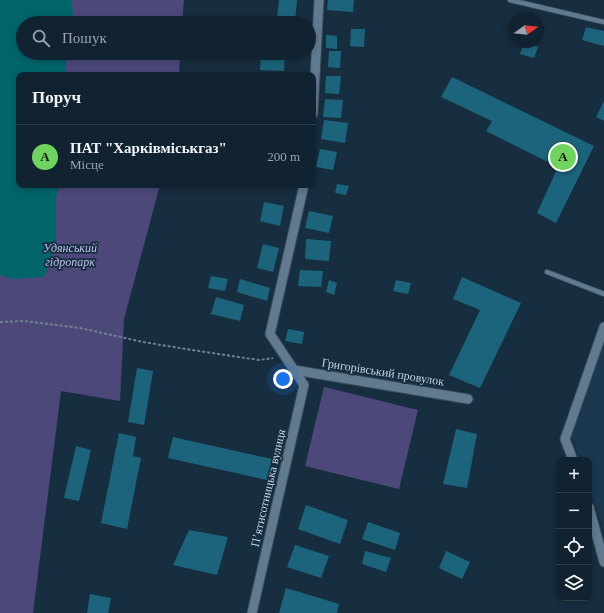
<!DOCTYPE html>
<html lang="uk">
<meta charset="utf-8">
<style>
:root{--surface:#112230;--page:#1a2a38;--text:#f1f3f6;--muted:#9ca4ab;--line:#303f4c;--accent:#70d35f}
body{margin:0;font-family:"Times New Roman",serif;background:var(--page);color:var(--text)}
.controls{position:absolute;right:12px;bottom:12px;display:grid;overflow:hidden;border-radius:8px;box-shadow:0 2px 6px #0003}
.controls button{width:36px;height:36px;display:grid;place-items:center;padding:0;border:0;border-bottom:1px solid var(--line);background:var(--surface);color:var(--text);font:20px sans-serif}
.compass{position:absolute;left:508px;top:12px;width:36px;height:36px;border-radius:50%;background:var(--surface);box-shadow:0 2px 6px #0003;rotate:75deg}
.you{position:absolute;left:283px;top:379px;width:14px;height:14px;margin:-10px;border:3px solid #fff;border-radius:50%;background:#1a73e8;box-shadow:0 0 0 6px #1a73e833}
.badge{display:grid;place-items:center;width:26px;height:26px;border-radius:50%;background:var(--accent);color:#111;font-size:13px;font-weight:700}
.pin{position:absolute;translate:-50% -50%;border:2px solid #fff;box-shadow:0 1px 4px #0006}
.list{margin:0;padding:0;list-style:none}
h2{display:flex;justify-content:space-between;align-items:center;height:52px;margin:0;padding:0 16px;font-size:17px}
h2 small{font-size:13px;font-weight:400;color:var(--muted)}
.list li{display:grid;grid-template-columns:26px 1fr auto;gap:12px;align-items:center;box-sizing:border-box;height:64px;padding:0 16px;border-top:1px solid var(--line)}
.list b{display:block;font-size:15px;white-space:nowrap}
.list p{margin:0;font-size:13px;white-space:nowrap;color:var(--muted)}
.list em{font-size:13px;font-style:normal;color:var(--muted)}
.icon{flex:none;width:22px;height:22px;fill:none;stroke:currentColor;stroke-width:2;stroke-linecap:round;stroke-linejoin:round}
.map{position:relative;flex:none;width:604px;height:613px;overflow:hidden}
.search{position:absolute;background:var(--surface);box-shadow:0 2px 6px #0003;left:16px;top:16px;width:300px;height:44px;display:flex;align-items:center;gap:10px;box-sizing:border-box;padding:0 14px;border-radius:22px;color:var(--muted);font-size:15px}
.panel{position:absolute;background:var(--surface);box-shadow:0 2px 6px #0003;left:16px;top:72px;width:300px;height:116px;border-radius:8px}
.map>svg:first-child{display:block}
.built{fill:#1b384f}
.green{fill:#4c497a}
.water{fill:#00646a}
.building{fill:#1c647b}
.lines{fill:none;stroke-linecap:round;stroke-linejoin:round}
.lane-casing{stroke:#394b5a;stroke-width:6}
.street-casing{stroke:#394b5a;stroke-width:11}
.path{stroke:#6f8290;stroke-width:2;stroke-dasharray:3 2;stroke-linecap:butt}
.lane{stroke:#617a8f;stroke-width:4.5}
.street{stroke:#617a8f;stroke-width:9}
.labels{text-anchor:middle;stroke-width:3.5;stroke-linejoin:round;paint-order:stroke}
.park-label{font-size:12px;font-style:italic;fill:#c2c1ee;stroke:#172e40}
.street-label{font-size:12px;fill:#c6d4df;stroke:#172e40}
</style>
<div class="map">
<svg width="604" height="613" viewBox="0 0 604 613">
<rect width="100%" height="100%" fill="#172e40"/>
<!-- built -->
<path class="built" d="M604 339V532L589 487V460H580L572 437Z"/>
<!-- green -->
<path class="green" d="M0 0H184L182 23H23V53H180L179 75H19V185H160L124 319 120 401 61 391 33 613H0Z
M324 387 418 410 399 489 305 466Z"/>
<!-- water -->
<path class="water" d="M0 0H71L73 14 71 23H23V53H67L65 75H19V185H59L56 198V245L44 277 12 279 0 275Z"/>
<!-- building -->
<path class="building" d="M279 0H297L295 21 277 18Z
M328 0H354L353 12 327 10Z
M586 27 604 31V46L582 40Z
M351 29H365L364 47 350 46Z
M326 35 337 36V49L326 48Z
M524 42 538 47 534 58 520 54Z
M329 51H341L340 68 328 67Z
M261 53H285L284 71 260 70Z
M326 76H341L339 94 325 93Z
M452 77 594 146 556 223 537 213 558 167 486 131 492 121 441 97Z
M325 99 343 100 341 118 323 117Z
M604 101V121L596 117Z
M324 120 348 123 345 143 321 139Z
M320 149 337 152 333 170 316 167Z
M337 184 349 186 346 195 335 193Z
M264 202 284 206 280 226 260 221Z
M309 211 333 216 329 233 305 228Z
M306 239 331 241 329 261 305 259Z
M263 244 279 248 273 272 257 268Z
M300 270 323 271 321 287 298 286Z
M211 276 228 279 225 291 208 288Z
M462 277 521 303 480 388 449 375 480 310 453 299Z
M240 279 270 288 267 301 237 292Z
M329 280 337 283 334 295 326 292Z
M396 280 411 283 408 294 393 291Z
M216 297 244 305 240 321 211 314Z
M288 329 304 332 302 344 285 341Z
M137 368 153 371 144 425 128 422Z
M456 429 477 434 467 488 443 484Z
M119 433 136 437 133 456 141 458 127 529 101 523Z
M173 437 272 459 267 480 168 458Z
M76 446 91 450 79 501 64 498Z
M306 505 348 520 340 544 298 529Z
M368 522 400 533 395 550 362 539Z
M189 530 228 537 217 575 173 565Z
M295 545 329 556 321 578 287 567Z
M365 551 391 558 386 572 362 564Z
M446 551 470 562 462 579 439 568Z
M286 588 339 604 337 613H279Z
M90 594 111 598 108 613H87Z"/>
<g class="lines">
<!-- lane casing -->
<g class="lane-casing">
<path id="lane" d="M510 0 604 22
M547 272 604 294"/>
</g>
<!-- street casing -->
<g class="street-casing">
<path id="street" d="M313 114 319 0
M294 370 468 399
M573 460 565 439 604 327
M589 507 604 562
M252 613 304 385 270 334 304 185"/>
</g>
<!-- path -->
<path class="path" d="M0 322 24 321 80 328 143 342 192 350 259 360 273 358"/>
<!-- lane -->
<use href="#lane" class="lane"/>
<!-- street -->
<use href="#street" class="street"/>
</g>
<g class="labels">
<!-- park labels -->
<g class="park-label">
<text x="70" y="252">Удянський<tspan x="70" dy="14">гідропарк</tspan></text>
</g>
<!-- street labels -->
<g class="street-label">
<text transform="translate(383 372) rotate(9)" y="4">Григорівський провулок</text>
<text transform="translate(268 488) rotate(-77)" y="4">П’ятисотницька вулиця</text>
</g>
</g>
</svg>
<div class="controls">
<button>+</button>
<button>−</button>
<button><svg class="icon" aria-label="locate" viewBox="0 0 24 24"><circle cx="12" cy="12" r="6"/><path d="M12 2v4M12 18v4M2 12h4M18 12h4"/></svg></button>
<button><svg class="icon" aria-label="layers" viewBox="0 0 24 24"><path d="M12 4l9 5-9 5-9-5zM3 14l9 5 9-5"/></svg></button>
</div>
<svg class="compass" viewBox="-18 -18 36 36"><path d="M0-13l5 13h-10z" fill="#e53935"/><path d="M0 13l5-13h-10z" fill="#9ca4ab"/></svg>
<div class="you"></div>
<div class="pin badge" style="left:563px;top:157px">A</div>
<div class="search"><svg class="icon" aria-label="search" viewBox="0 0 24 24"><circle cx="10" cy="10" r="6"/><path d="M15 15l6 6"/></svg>Пошук</div>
<section class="panel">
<h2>Поруч<small></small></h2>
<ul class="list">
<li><span class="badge">A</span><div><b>ПАТ &quot;Харківміськгаз&quot;</b><p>Місце</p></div><em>200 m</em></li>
</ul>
</section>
</div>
